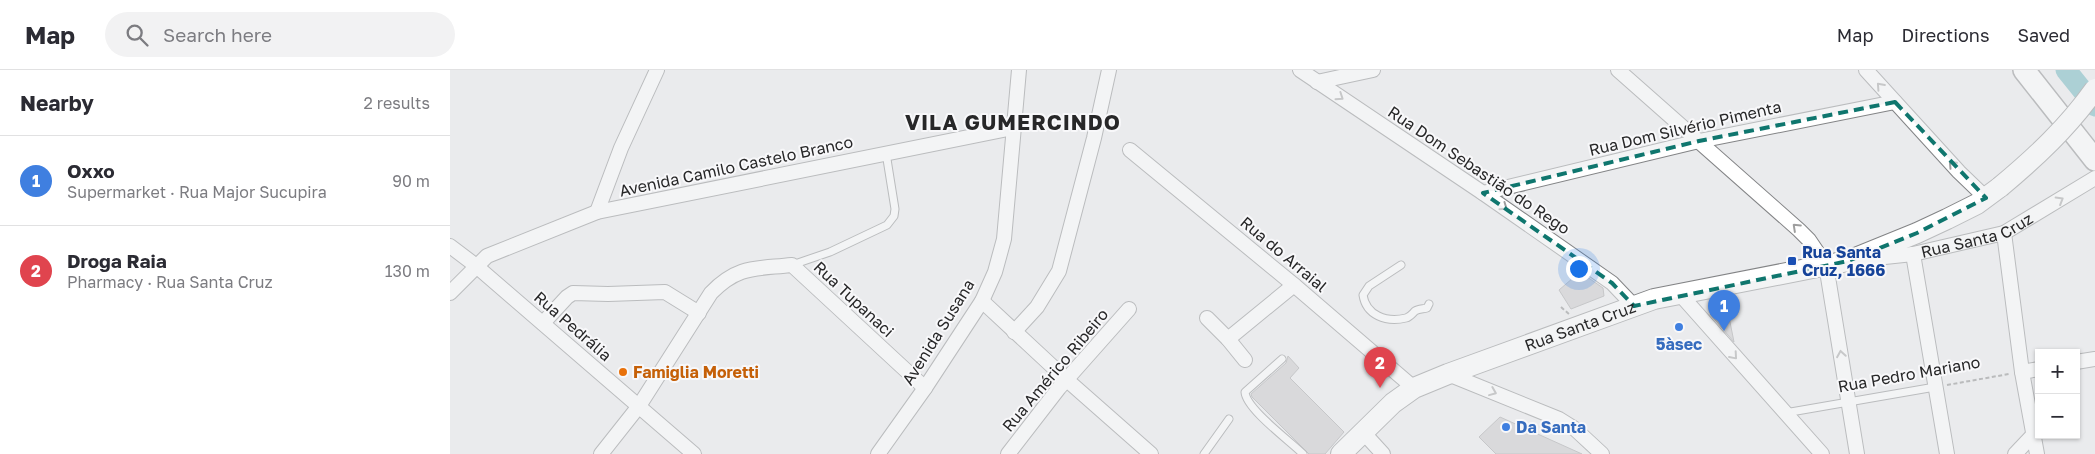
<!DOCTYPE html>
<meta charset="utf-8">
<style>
:root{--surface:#fff;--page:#f2f2f3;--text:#2b2b33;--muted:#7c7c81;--line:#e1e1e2;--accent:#a10d50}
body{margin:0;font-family:"Golos Text",sans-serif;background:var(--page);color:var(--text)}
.controls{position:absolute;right:15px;bottom:15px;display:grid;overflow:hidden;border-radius:0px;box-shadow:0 1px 4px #0004}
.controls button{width:45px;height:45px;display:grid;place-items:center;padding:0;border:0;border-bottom:1px solid var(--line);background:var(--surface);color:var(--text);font:25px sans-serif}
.you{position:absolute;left:1128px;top:198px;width:18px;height:18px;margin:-12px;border:4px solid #fff;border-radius:50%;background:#1a73e8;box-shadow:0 0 0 8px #1a73e833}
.badge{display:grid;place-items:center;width:32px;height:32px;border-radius:50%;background:var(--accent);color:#fff;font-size:16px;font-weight:700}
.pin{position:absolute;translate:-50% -41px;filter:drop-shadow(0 1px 2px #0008)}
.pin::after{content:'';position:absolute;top:26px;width:18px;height:15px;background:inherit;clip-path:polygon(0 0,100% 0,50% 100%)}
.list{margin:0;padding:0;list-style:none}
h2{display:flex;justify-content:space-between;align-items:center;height:65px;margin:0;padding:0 20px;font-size:21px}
h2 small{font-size:16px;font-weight:400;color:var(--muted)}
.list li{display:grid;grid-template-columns:32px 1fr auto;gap:15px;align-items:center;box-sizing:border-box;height:90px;padding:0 20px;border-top:1px solid var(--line)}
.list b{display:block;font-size:19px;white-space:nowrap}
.list p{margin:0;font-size:16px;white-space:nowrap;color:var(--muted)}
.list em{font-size:16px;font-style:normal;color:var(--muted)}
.icon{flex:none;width:28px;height:28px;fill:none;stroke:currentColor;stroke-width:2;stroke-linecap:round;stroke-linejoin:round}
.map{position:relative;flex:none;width:1645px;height:384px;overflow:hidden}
header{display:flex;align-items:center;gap:30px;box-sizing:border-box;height:70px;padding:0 25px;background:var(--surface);border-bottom:1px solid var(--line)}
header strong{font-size:24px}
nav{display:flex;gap:28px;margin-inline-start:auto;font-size:18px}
.search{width:350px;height:45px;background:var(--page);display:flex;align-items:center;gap:12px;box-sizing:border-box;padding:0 18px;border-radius:28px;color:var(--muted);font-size:19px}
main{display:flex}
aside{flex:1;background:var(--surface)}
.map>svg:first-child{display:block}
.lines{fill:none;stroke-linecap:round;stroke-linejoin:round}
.river{stroke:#63afb8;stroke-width:21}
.building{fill:#c5c4c6;stroke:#9c9b9d}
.service-casing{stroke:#838486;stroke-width:9}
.minor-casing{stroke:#838486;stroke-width:16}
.secondary-casing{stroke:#838486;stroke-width:22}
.primary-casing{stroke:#838486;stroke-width:24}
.path{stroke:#808082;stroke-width:2;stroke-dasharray:4 2.5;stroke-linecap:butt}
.service{stroke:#fff;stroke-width:7}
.minor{stroke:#fff;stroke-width:14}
.secondary{stroke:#fff;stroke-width:20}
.primary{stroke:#fff;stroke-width:21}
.secondary-bridge-casing{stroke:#838486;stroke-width:22;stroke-linecap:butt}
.secondary-bridge{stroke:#fff;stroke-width:20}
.oneway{stroke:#9e9e9e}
.marked{fill:none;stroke:#0f766e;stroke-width:4;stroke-dasharray:10 6;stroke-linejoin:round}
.transit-dot{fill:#1a4fb4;stroke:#f8f8fa;stroke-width:2}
.shop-dot{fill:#3f7fe0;stroke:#f8f8fa;stroke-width:2}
.food-dot{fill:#e8710a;stroke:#f8f8fa;stroke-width:2}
.labels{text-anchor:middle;stroke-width:4;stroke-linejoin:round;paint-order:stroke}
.street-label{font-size:16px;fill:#272728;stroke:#f8f8fa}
.transit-label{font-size:16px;font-weight:bold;fill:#164399;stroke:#f8f8fa;text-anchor:start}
.shop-label{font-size:16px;font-weight:bold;fill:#366cbe;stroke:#f8f8fa}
.food-label{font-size:16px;font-weight:bold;fill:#c56008;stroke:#f8f8fa;text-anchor:start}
.district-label{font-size:21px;font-weight:bold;letter-spacing:1px;fill:#272728;stroke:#f8f8fa}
</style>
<header>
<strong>Map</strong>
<div class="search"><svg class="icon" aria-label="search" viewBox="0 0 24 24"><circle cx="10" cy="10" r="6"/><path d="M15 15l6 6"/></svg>Search here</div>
<nav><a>Map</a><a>Directions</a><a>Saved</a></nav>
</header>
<main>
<aside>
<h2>Nearby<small>2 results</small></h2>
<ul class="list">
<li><span class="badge" style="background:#3f7fe0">1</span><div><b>Oxxo</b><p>Supermarket · Rua Major Sucupira</p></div><em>90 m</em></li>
<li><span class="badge" style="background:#e0444e">2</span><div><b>Droga Raia</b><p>Pharmacy · Rua Santa Cruz</p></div><em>130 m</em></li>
</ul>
</aside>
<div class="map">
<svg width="1645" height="384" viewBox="0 0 1645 384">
<rect width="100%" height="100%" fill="#eaebed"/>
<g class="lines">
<!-- river -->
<path class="river" d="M1616 0 1645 36"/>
</g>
<!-- building -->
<path class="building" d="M1130 202 1153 218 1154 226 1121 239 1109 220Z
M1278 242 1284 272 1260 244Z
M838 286 849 298 840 308 894 362 875 384H859L802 327 801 324 836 293Z
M1050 347 1132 384H1046L1029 367Z"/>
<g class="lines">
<!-- service casing -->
<g class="service-casing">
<path id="service" d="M342 195 380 182 437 155 444 146 445 139 436 83
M951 195 919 216 913 225C916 245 936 253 956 248 960 247 962 244 965 241 968 239 973 239 977 238L979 234
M832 289 795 322C796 339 840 371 853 384
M1335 343 1485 317
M754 384 779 349"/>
</g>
<!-- minor casing -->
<g class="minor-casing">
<g id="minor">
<path d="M850 0 1033 123 1162 213 1184 236"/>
<path d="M1168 0 1349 160 1359 170 1376 195 1407 384"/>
<path d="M1416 0 1509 102 1536 128"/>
<path d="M867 12 923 0"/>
<path d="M680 80 844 215 964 318"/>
<path d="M1033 123 1249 71 1445 32"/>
<path d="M147 142 171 78 207 0"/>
<path d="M1554 163 1572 302 1587 384"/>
<path d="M0 176 25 195 244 384"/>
<path d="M1463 184 1497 384"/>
<path id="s1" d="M1416 189 1463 184 1554 163 1645 108"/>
<path d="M0 223 37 186 147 142 563 58"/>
<path d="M1229 223 1372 384"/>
<path d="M532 231 617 310 701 384"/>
<path d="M757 248 778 269 795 290"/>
<path d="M93 253 117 227 123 223 158 224 215 222 249 243"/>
<path d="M564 262 587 237 609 201 644 68 659 0"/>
<path d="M778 269 844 215"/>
<path d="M1626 292 1645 289"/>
<path d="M1572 302 1589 299"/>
<path d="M998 304 1109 349 1125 359 1152 384"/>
<path d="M912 361 933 384"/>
<path d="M151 384 189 336 261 223C288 195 306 199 342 195L475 318"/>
<path d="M428 384 475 318 532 231 545 202 554 169 569 0"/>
<path d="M558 384 609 318 679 239"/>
<path d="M1565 384 1583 365"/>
</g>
</g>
<!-- secondary casing -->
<g class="secondary-casing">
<g id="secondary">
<path id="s2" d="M891 384 943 333 964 318 998 304 1204 229 1398 191 1467 163 1497 149 1527 134 1550 117"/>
</g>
</g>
<!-- primary casing -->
<g class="primary-casing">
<path id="primary" d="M1574 0 1645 90"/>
</g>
<!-- path -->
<path class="path" d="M1111 237 1119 244
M1497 315 1559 304"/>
<!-- service -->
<use href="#service" class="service"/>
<!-- minor -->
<use href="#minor" class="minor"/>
<!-- secondary -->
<use href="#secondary" class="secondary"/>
<!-- primary -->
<use href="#primary" class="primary"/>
<!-- secondary-bridge casing -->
<g class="secondary-bridge-casing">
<path id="secondary-bridge" d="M1550 117C1586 87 1618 57 1645 19"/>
</g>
<!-- secondary-bridge -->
<use href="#secondary-bridge" class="secondary-bridge"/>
</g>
<!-- one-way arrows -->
<defs><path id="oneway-chevron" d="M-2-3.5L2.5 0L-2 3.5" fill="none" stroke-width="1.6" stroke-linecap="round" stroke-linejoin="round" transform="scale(1.25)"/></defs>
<g class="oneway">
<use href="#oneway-chevron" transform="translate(1430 16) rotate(-132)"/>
<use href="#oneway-chevron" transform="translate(890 27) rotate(34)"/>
<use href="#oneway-chevron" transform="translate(1502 94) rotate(-133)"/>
<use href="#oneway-chevron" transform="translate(1610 130) rotate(-31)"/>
<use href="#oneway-chevron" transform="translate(1054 137) rotate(35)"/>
<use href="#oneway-chevron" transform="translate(1346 157) rotate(-137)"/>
<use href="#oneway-chevron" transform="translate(1391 284) rotate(-99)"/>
<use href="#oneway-chevron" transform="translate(1284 286) rotate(49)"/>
<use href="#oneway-chevron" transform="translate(1043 322) rotate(22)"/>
</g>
<!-- marked area -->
<path d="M0 0H1645V384H0ZM1445 32 1536 128 1467 163 1398 191 1184 236 1162 213 1033 123 1249 71Z" fill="#eaebed" fill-opacity=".55" fill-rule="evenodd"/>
<path class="marked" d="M1445 32 1536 128 1467 163 1398 191 1184 236 1162 213 1033 123 1249 71Z"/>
<!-- markers -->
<rect class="transit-dot" x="1337" y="186" width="10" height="10" rx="2.5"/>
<g class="shop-dot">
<circle cx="1229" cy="257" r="5"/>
<circle cx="1056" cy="357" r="5"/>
</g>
<circle class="food-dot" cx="173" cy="302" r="5"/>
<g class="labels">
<!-- street labels -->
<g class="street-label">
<text transform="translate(1235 58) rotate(-13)" y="6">Rua Dom Silvério Pimenta</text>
<text transform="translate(286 96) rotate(-12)" y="6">Avenida Camilo Castelo Branco</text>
<text transform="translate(1029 100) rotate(34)" y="6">Rua Dom Sebastião do Rego</text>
<text dy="6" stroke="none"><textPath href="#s1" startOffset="114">Rua Santa Cruz</textPath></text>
<text transform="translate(834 184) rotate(40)" y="6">Rua do Arraial</text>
<text transform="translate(404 229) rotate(43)" y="6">Rua Tupanaci</text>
<text dy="6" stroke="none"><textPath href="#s2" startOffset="276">Rua Santa Cruz</textPath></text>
<text transform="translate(123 256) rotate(41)" y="6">Rua Pedrália</text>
<text transform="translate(488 262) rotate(-58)" y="6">Avenida Susana</text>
<text transform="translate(605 300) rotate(-50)" y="6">Rua Américo Ribeiro</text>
<text transform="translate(1459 304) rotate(-10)" y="6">Rua Pedro Mariano</text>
</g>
<!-- transit labels -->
<g class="transit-label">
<text x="1352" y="188">Rua Santa<tspan x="1352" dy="18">Cruz, 1666</tspan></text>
</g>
<!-- shop labels -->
<g class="shop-label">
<text x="1229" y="280">5àsec</text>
<text x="1066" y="363" text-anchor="start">Da Santa</text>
</g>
<!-- food labels -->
<g class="food-label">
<text x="183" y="308">Famiglia Moretti</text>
</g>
<!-- district labels -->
<g class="district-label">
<text x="563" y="60">VILA GUMERCINDO</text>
</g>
</g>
</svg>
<div class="controls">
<button>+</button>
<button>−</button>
</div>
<div class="you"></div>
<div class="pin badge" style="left:1274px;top:261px;background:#3f7fe0">1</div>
<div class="pin badge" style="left:930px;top:318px;background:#e0444e">2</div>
</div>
</main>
